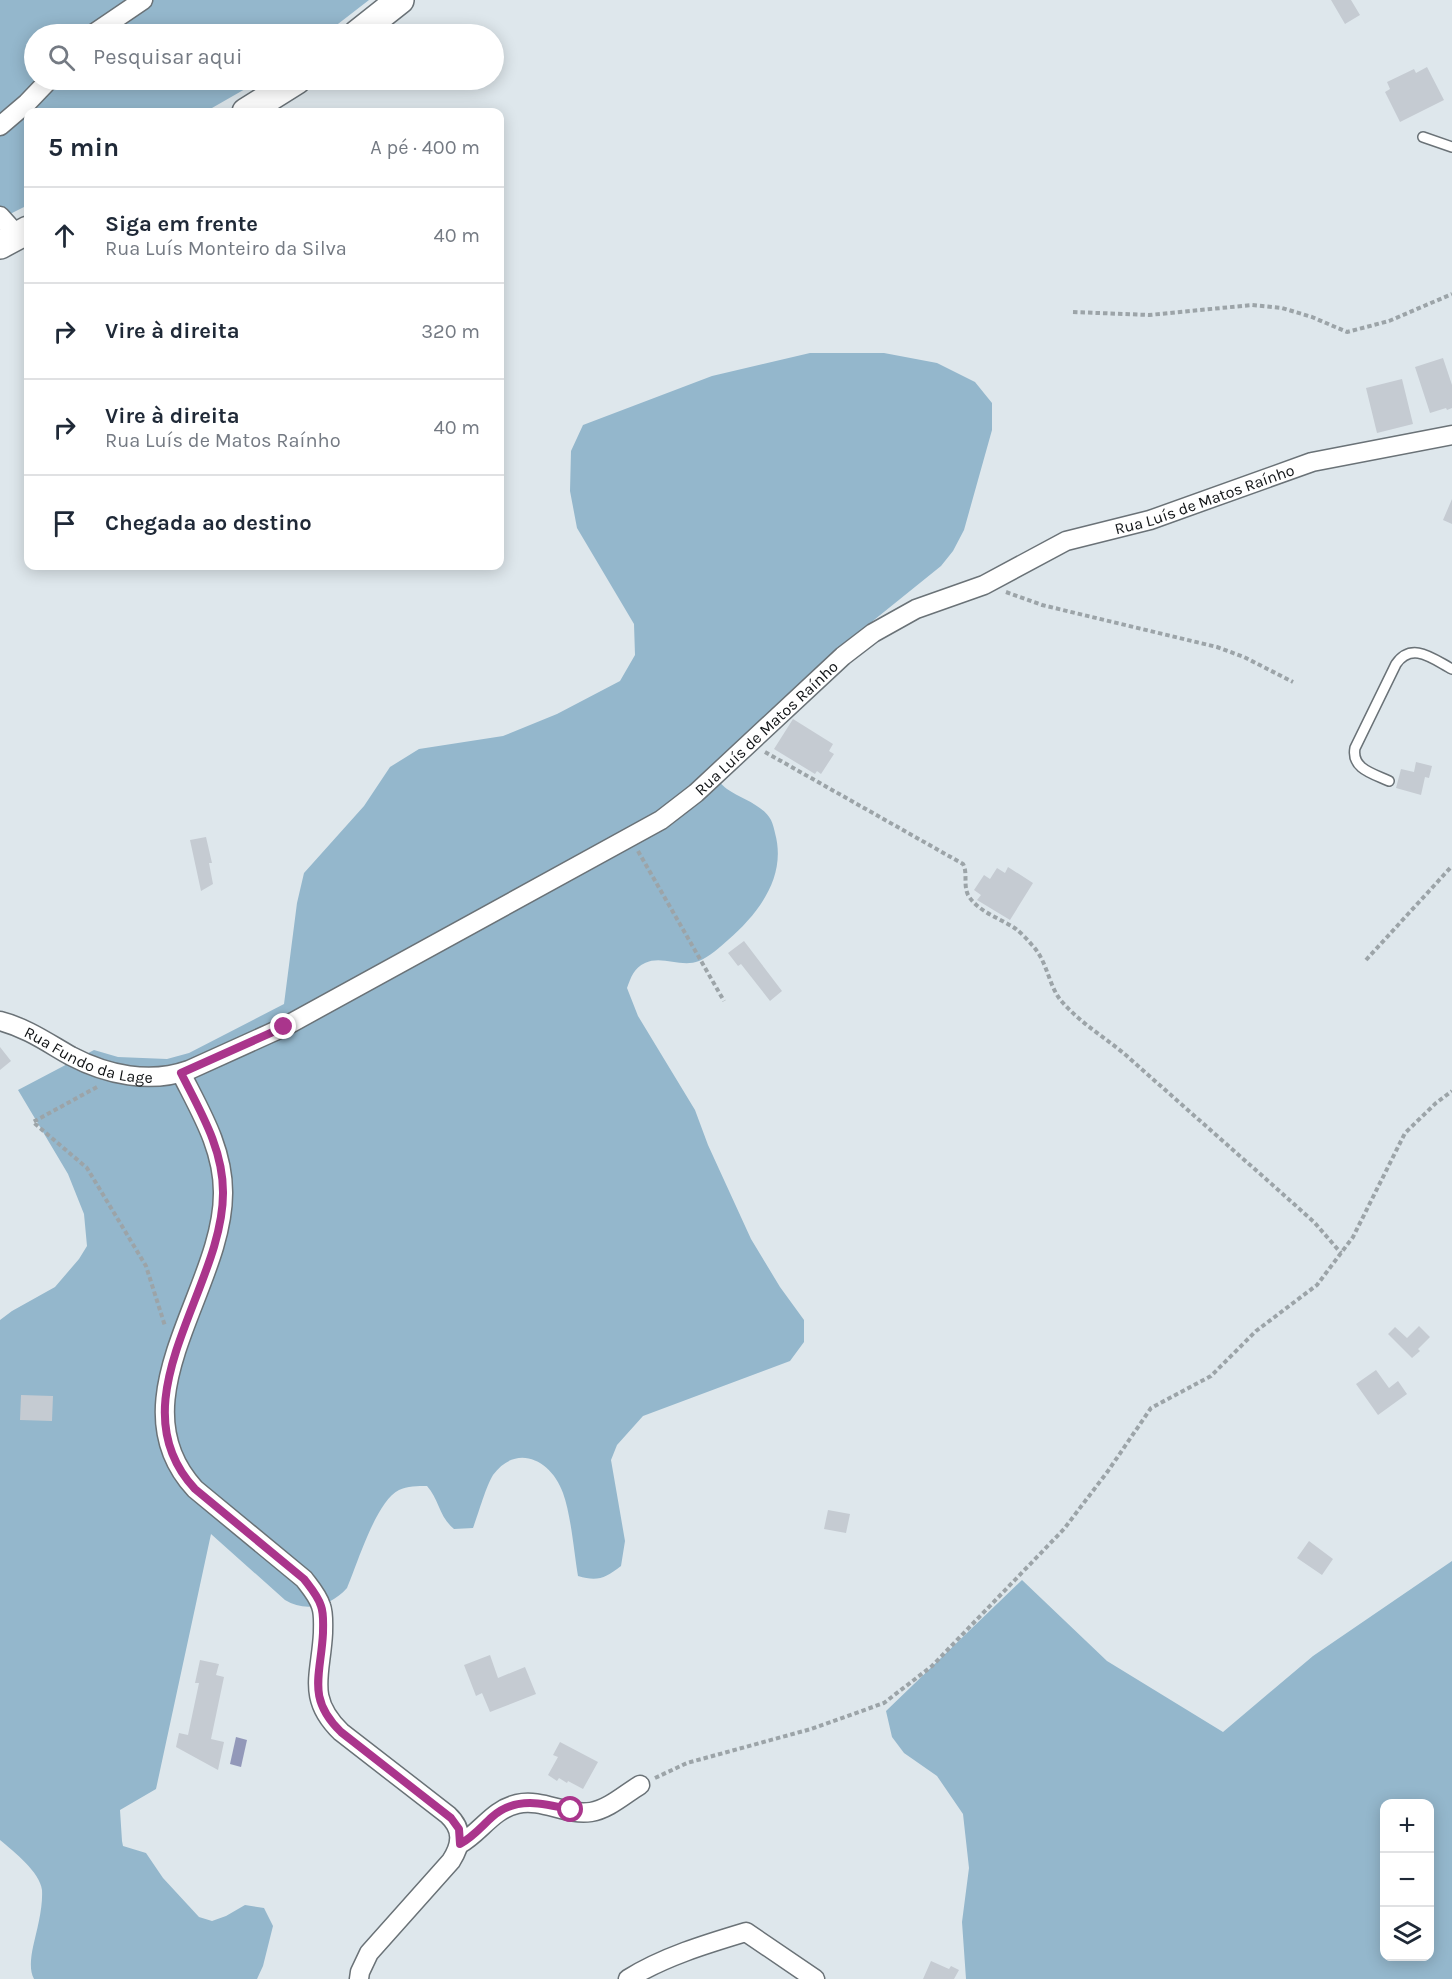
<!DOCTYPE html>
<html lang="pt">
<meta charset="utf-8">
<style>
:root{--surface:#fff;--page:#f6f6f7;--text:#1f2937;--muted:#747a83;--line:#e0e1e3}
body{margin:0;font-family:Karla,sans-serif;background:var(--page);color:var(--text)}
.controls{position:absolute;right:18px;bottom:18px;display:grid;overflow:hidden;border-radius:12px;box-shadow:0 3px 15px #0003}
.controls button{width:54px;height:54px;display:grid;place-items:center;padding:0;border:0;border-bottom:2px solid var(--line);background:var(--surface);color:var(--text);font:30px sans-serif}
.stop{position:absolute;width:18px;height:18px;margin:-14px;border:4px solid #aa358c;border-radius:50%;background:#fff}
.stop.end{background:#aa358c;border-color:#fff;box-shadow:0 2px 6px #0008}
.list{margin:0;padding:0;list-style:none}
h2{display:flex;justify-content:space-between;align-items:center;height:78px;margin:0;padding:0 24px;font-size:26px}
h2 small{font-size:20px;font-weight:400;color:var(--muted)}
.list li{display:grid;grid-template-columns:39px 1fr auto;gap:18px;align-items:center;box-sizing:border-box;height:96px;padding:0 24px;border-top:2px solid var(--line)}
.list b{display:block;font-size:22px;white-space:nowrap}
.list p{margin:0;font-size:20px;white-space:nowrap;color:var(--muted)}
.list em{font-size:20px;font-style:normal;color:var(--muted)}
.icon{flex:none;width:33px;height:33px;fill:none;stroke:currentColor;stroke-width:2;stroke-linecap:round;stroke-linejoin:round}
.map{position:relative;flex:none;width:1452px;height:1979px;overflow:hidden}
.search{position:absolute;background:var(--surface);box-shadow:0 3px 15px #0003;left:24px;top:24px;width:480px;height:66px;display:flex;align-items:center;gap:15px;box-sizing:border-box;padding:0 21px;border-radius:33px;color:var(--muted);font-size:22px}
.panel{position:absolute;background:var(--surface);box-shadow:0 3px 15px #0003;left:24px;top:108px;width:480px;height:462px;border-radius:12px}
.map>svg:first-child{display:block}
.forest{fill:#94b7cc;fill-rule:evenodd}
.water{fill:#9298b9}
.building{fill:#c5cbd2}
.lines{fill:none;stroke-linecap:round;stroke-linejoin:round}
.lane-casing{stroke:#6a7277;stroke-width:12}
.street-casing{stroke:#6a7277;stroke-width:21}
.secondary-casing{stroke:#6a7277;stroke-width:30}
.path{stroke:#9ca4a8;stroke-width:4;stroke-dasharray:4.5 3;stroke-linecap:butt}
.lane{stroke:#fff;stroke-width:9}
.street{stroke:#fff;stroke-width:18}
.secondary{stroke:#fff;stroke-width:27}
.route{stroke:#aa358c;stroke-width:8}
.labels{text-anchor:middle;stroke-width:6;stroke-linejoin:round;paint-order:stroke}
.street-label{font-size:16px;fill:#101315;stroke:#dee7ec}
</style>
<div class="map">
<svg width="1452" height="1979" viewBox="0 0 1452 1979">
<rect width="100%" height="100%" fill="#dee7ec"/>
<!-- forest -->
<path class="forest" d="M0 0H369L325 34H34V80H261L205 112H28V205L8 215 0 206Z
M810 353H884L937 363 975 382 992 403V430L964 530 953 551 941 566 874 620 799 686 711 772C716 777 721 785 727 789 741 799 762 804 771 820 773 824 774 829 775 833 787 876 759 913 728 940 720 947 709 957 699 961 681 968 662 955 645 963 634 968 631 977 627 988L638 1016 695 1110 708 1145 751 1239 780 1287 804 1320V1342L790 1361 643 1416 617 1445 611 1460 625 1541 621 1566C605 1578 598 1582 578 1576 574 1552 571 1515 563 1493 552 1461 517 1442 493 1475 486 1486 478 1515 473 1528L454 1529C439 1517 439 1499 427 1486 418 1486 407 1486 399 1490 376 1501 357 1565 347 1588 331 1606 306 1613 285 1600L211 1534 156 1789 120 1810 122 1841 123 1846 146 1853 163 1878 199 1917 212 1921 226 1916 245 1905 264 1908 273 1926 263 1966 257 1979H34C29 1971 31 1956 33 1947 37 1929 43 1909 42 1890 40 1872 14 1852 0 1840V1320L12 1311 55 1287 79 1259 87 1246 84 1214 68 1174 18 1090 94 1050 118 1057 167 1059 189 1053 284 1004 297 903 304 873 364 806 390 767 419 749 503 736 557 714 620 681 635 655 634 624 577 528 570 491 571 451 583 425 712 376Z
M1452 1561V1979H966L962 1922 969 1868 963 1814 937 1776 904 1753 892 1737 886 1711 1022 1580 1107 1661 1223 1732 1313 1656ZM1384 1804H1430V1956H1384Z"/>
<!-- water -->
<path class="water" d="M236 1737 247 1740 241 1767 230 1764Z"/>
<!-- building -->
<path class="building" d="M1331 0H1351L1360 15 1345 24Z
M1427 67 1444 100 1400 122 1385 92 1390 89 1387 82 1414 69 1416 73Z
M1443 358 1452 385V408L1447 410 1446 408 1430 413 1415 367Z
M1402 379 1413 424 1377 433 1366 388Z
M1452 499V524L1443 520Z
M793 719 833 744 829 751 834 754 821 774 817 771 815 774 774 749Z
M1416 762 1432 766 1429 778 1425 777 1421 795 1396 788 1401 769 1414 772Z
M206 837 212 863H209L213 884 201 891 190 840Z
M1008 867 1033 883 1010 920 977 900 981 895 974 890 984 875 990 879 997 868 1005 873Z
M744 941 782 991 770 1001 741 964 738 966 728 953Z
M0 1047 11 1061 0 1070Z
M1419 1326 1430 1337 1418 1349 1420 1351 1412 1358 1388 1334 1395 1327 1407 1338Z
M1376 1370 1389 1388 1398 1381 1407 1394 1378 1415 1356 1384Z
M21 1395 53 1396 52 1421 20 1420Z
M828 1510 850 1514 846 1533 824 1529Z
M1309 1541 1333 1559 1322 1575 1297 1558Z
M490 1655 498 1678 525 1667 536 1694 490 1712 482 1693 476 1696 464 1665Z
M200 1660 219 1664 216 1675 224 1677 211 1739 224 1742 218 1770 176 1747 179 1733 188 1735 199 1683H195Z
M560 1742 598 1762 583 1789 568 1781 567 1783 559 1778 557 1781 548 1775 558 1757 553 1755Z
M931 1961 949 1969 951 1966 959 1970 954 1979H923Z"/>
<g class="lines">
<!-- lane casing -->
<g class="lane-casing">
<path id="lane" d="M1423 137 1452 147
M1389 781C1374 774 1351 769 1355 748L1396 664C1412 641 1433 659 1452 669"/>
</g>
<!-- street casing -->
<g class="street-casing">
<g id="street">
<path d="M93 34 143 0"/>
<path d="M0 126 27 103 49 80"/>
<path d="M0 216 18 236"/>
<path id="s1" d="M0 1021C27 1028 48 1043 71 1056 107 1075 150 1084 189 1070L284 1027 661 820 696 793 843 656 873 633 916 609 984 585 1066 541 1150 520 1312 462 1452 435"/>
<path d="M181 1073C200 1111 223 1148 223 1192 224 1289 113 1400 195 1489L304 1579C310 1587 318 1596 321 1606 324 1614 323 1625 323 1633 321 1675 306 1698 341 1732L448 1815C463 1829 462 1844 451 1861L369 1953 360 1972 359 1979"/>
<path d="M460 1844C481 1832 492 1810 517 1804 542 1798 566 1816 591 1812 609 1809 625 1794 640 1785"/>
<path d="M628 1979C663 1957 706 1944 746 1932L815 1979"/>
</g>
</g>
<!-- secondary casing -->
<g class="secondary-casing">
<path id="secondary" d="M357 34 400 0
M246 112 297 80
M0 245 28 230"/>
</g>
<!-- path -->
<path class="path" d="M1073 312 1149 315 1252 305 1282 308 1312 317 1347 332 1389 321 1452 294
M1006 592 1042 605 1217 647 1244 657 1293 682
M765 752 963 864C968 873 963 884 968 895 978 912 1000 918 1016 929 1021 933 1027 939 1032 945 1049 963 1048 988 1064 1004 1082 1024 1107 1039 1127 1056 1183 1106 1239 1155 1294 1204L1314 1222 1341 1253
M638 851 724 1001
M1366 960 1452 866
M97 1087 33 1122 87 1168 146 1266 165 1326
M655 1778 687 1763 811 1729 884 1703 932 1666 1064 1529 1108 1471 1151 1408 1211 1376 1256 1331 1317 1285 1353 1237 1405 1133 1436 1103 1452 1091"/>
<!-- lane -->
<use href="#lane" class="lane"/>
<!-- street -->
<use href="#street" class="street"/>
<!-- secondary -->
<use href="#secondary" class="secondary"/>
</g>
<g class="lines">
<!-- route -->
<path class="route" d="M284 1027 181 1073C200 1111 223 1148 223 1192 224 1288 113 1401 195 1489L304 1579C310 1587 318 1596 321 1606 324 1614 323 1625 323 1633 321 1675 306 1698 341 1732L451 1818 459 1829 460 1844C473 1837 481 1827 492 1817 515 1796 544 1803 571 1810"/>
</g>
<g class="labels">
<!-- street labels -->
<g class="street-label">
<text dy="6" stroke="none"><textPath href="#s1" startOffset="1378">Rua Luís de Matos Raínho</textPath></text>
<text dy="6" stroke="none"><textPath href="#s1" startOffset="876">Rua Luís de Matos Raínho</textPath></text>
<text dy="6" stroke="none"><textPath href="#s1" startOffset="96">Rua Fundo da Lage</textPath></text>
</g>
</g>
</svg>
<div class="controls">
<button>+</button>
<button>−</button>
<button><svg class="icon" aria-label="layers" viewBox="0 0 24 24"><path d="M12 4l9 5-9 5-9-5zM3 14l9 5 9-5"/></svg></button>
</div>
<div class="stop" style="left:571px;top:1810px"></div>
<div class="stop end" style="left:284px;top:1027px"></div>
<div class="search"><svg class="icon" aria-label="search" viewBox="0 0 24 24"><circle cx="10" cy="10" r="6"/><path d="M15 15l6 6"/></svg>Pesquisar aqui</div>
<section class="panel">
<h2>5 min<small>A pé · 400 m</small></h2>
<ul class="list">
<li><svg class="icon" aria-label="ahead" viewBox="0 0 24 24"><path d="M12 20V5M6 11l6-6 6 6"/></svg><div><b>Siga em frente</b><p>Rua Luís Monteiro da Silva</p></div><em>40 m</em></li>
<li><svg class="icon" aria-label="right" viewBox="0 0 24 24"><path d="M7 20v-9h11M14 6l5 5-5 5"/></svg><div><b>Vire à direita</b></div><em>320 m</em></li>
<li><svg class="icon" aria-label="right" viewBox="0 0 24 24"><path d="M7 20v-9h11M14 6l5 5-5 5"/></svg><div><b>Vire à direita</b><p>Rua Luís de Matos Raínho</p></div><em>40 m</em></li>
<li><svg class="icon" aria-label="arrive" viewBox="0 0 24 24"><path d="M6 21V4h12l-3 4 3 4H6"/></svg><div><b>Chegada ao destino</b></div></li>
</ul>
</section>
</div>
